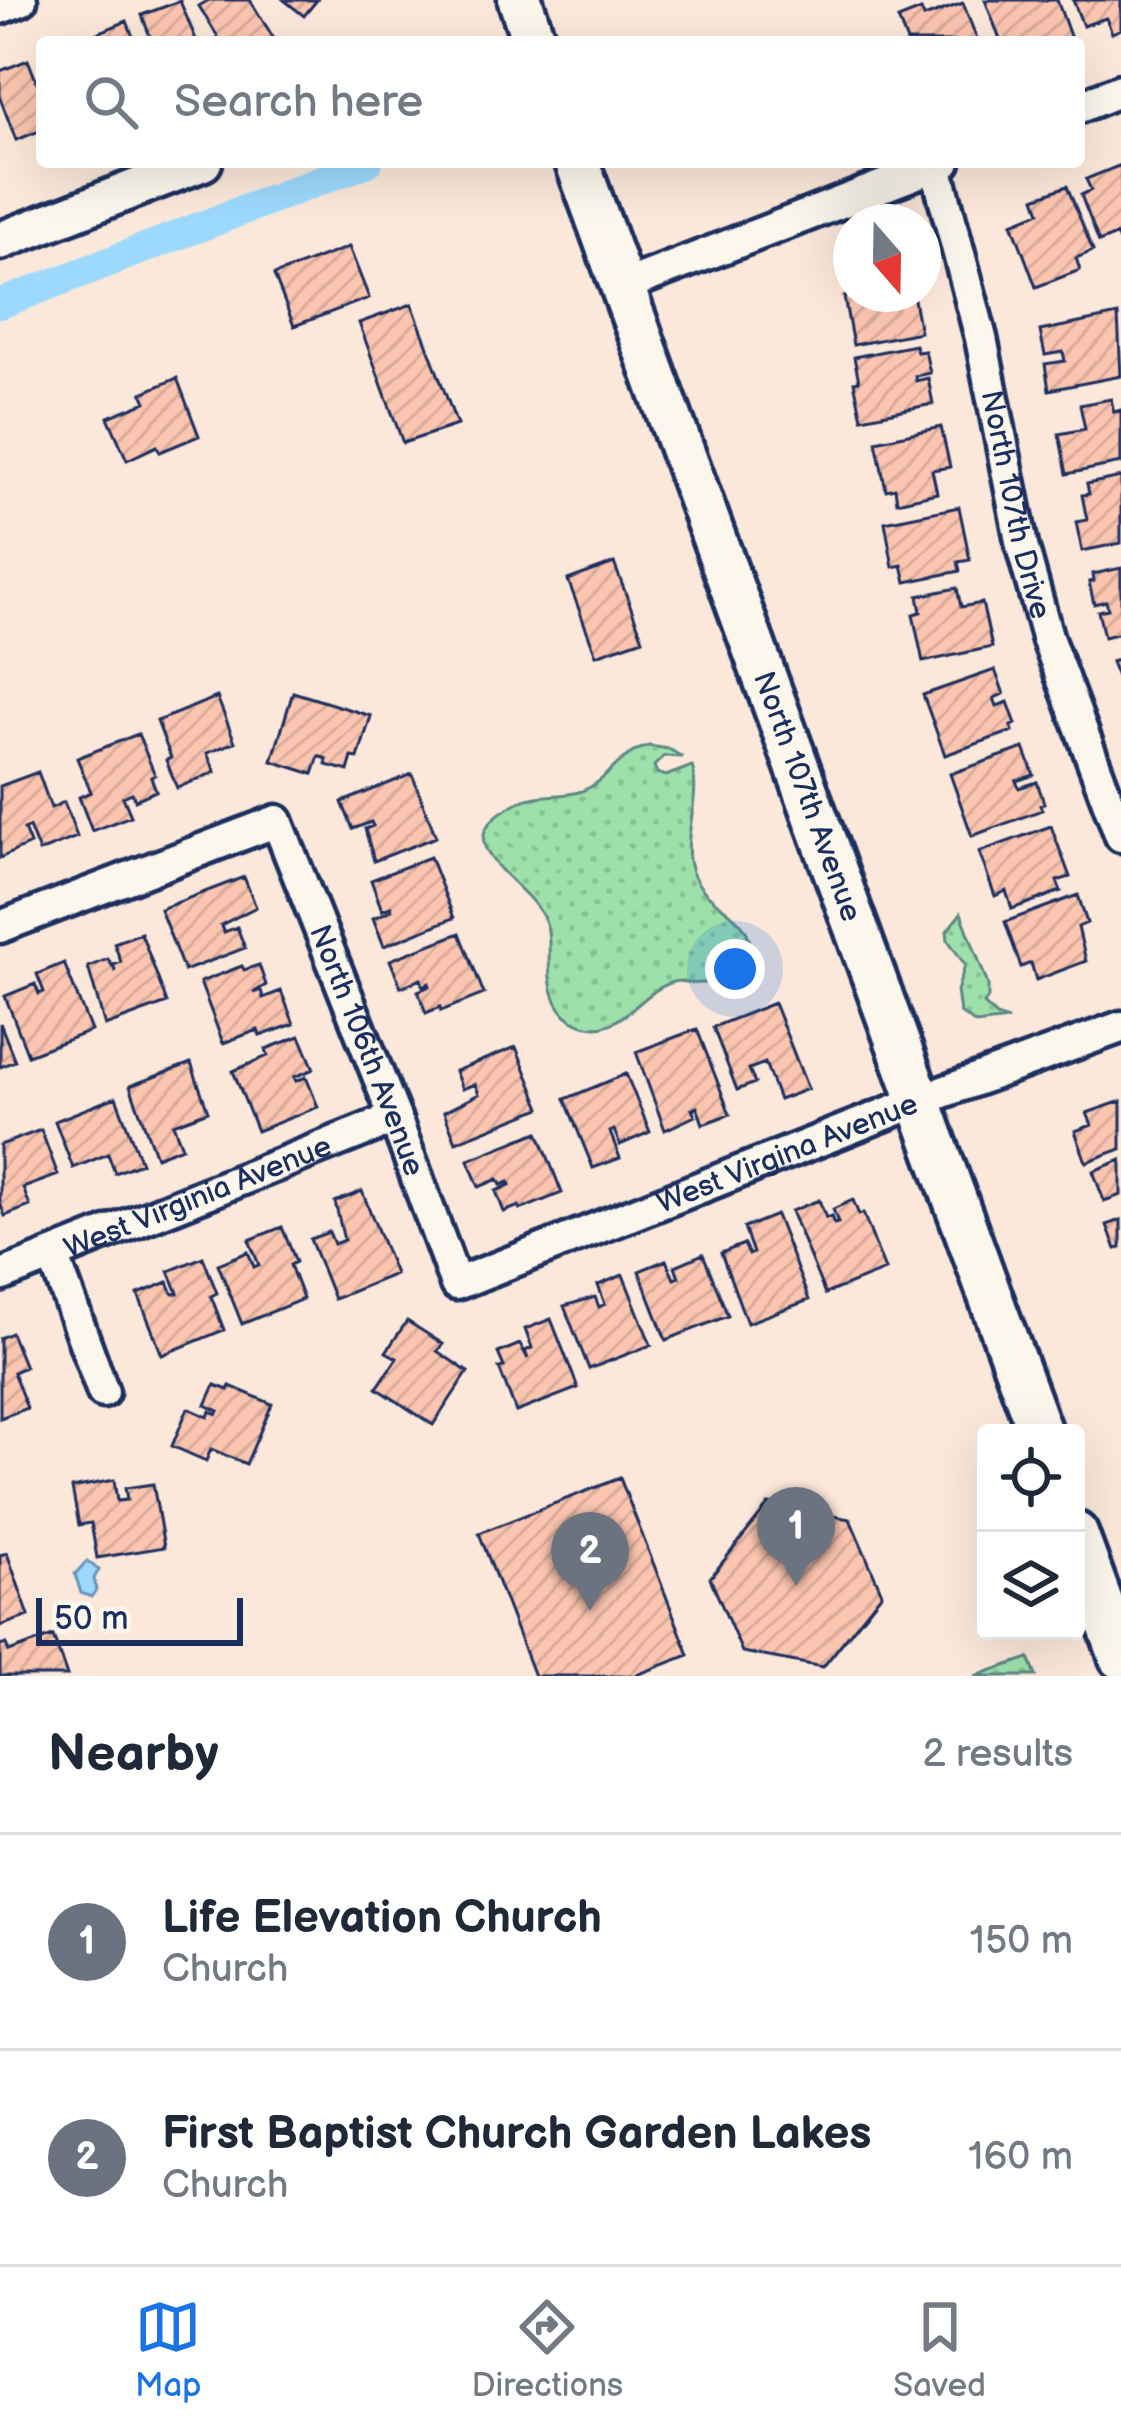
<!DOCTYPE html>
<style>
:root{--surface:#fff;--page:#f6f6f7;--text:#1f2937;--muted:#747a83;--line:#e0e1e3;--accent:#1a73e8}
body{margin:0;font-family:"Balsamiq Sans",sans-serif;background:var(--page);color:var(--text)}
.controls{position:absolute;right:36px;bottom:36px;display:grid;overflow:hidden;border-radius:12px;box-shadow:0 12px 48px #0002}
.controls button{width:108px;height:108px;display:grid;place-items:center;padding:0;border:0;border-bottom:3px solid var(--line);background:var(--surface);color:var(--text);font:60px sans-serif}
.compass{position:absolute;left:833px;top:204px;width:108px;height:108px;border-radius:50%;background:var(--surface);box-shadow:0 12px 48px #0002;rotate:160deg}
.scale{position:absolute;left:36px;bottom:30px;width:207px;box-sizing:border-box;padding-left:12px;border:6px solid #1b2f5e;border-top:0;font-size:33px;line-height:42px;white-space:nowrap;color:#1b2f5e;-webkit-text-stroke:9px #fbf7ec;paint-order:stroke}
.you{position:absolute;left:735px;top:969px;width:42px;height:42px;margin:-30px;border:9px solid #fff;border-radius:50%;background:#1a73e8;box-shadow:0 0 0 18px #1a73e833}
.badge{display:grid;place-items:center;width:78px;height:78px;border-radius:50%;background:var(--accent);color:#fff;font-size:39px;font-weight:700}
.pin{position:absolute;translate:-50% -99px;filter:drop-shadow(0 3px 6px #0008)}
.pin::after{content:'';position:absolute;top:63px;width:42px;height:36px;background:inherit;clip-path:polygon(0 0,100% 0,50% 100%)}
.list{margin:0;padding:0;list-style:none}
h2{display:flex;justify-content:space-between;align-items:center;height:156px;margin:0;padding:0 48px;font-size:51px}
h2 small{font-size:39px;font-weight:400;color:var(--muted)}
.list li{display:grid;grid-template-columns:78px 1fr auto;gap:36px;align-items:center;box-sizing:border-box;height:216px;padding:0 48px;border-top:3px solid var(--line)}
.list b{display:block;font-size:45px;white-space:nowrap}
.list p{margin:0;font-size:39px;white-space:nowrap;color:var(--muted)}
.list em{font-size:39px;font-style:normal;color:var(--muted)}
.icon{flex:none;width:66px;height:66px;fill:none;stroke:currentColor;stroke-width:2;stroke-linecap:round;stroke-linejoin:round}
.map{position:relative;flex:none;width:1121px;height:1676px;overflow:hidden}
.search{position:absolute;background:var(--surface);box-shadow:0 12px 48px #0002;left:36px;right:36px;top:36px;height:132px;display:flex;align-items:center;gap:30px;box-sizing:border-box;padding:0 42px;border-radius:12px;color:var(--muted);font-size:45px}
.sheet{height:588px;background:var(--surface)}
nav{display:flex;justify-content:space-around;align-items:center;box-sizing:border-box;height:168px;border-top:3px solid var(--line);background:var(--surface);font-size:33px;color:var(--muted)}
nav a{display:grid;justify-items:center;gap:6px}
nav .on{color:var(--accent)}
.map>svg:first-child{display:block}
.green{fill:url(#green-dots);stroke:#5c8884;stroke-width:3}
.water{fill:#9cd9fd;stroke:#6895bd;stroke-width:3}
.lines{fill:none;stroke-linecap:round;stroke-linejoin:round}
.canal{stroke:#9cd9fd;stroke-width:30}
.building{fill:url(#building-hatch);stroke:#1b2f5e;stroke-width:3}
.minor-casing{stroke:#1b2f5e;stroke-width:39}
.tertiary-casing{stroke:#1b2f5e;stroke-width:45}
.secondary-casing{stroke:#1b2f5e;stroke-width:51}
.minor{stroke:#fbf7ec;stroke-width:30}
.tertiary{stroke:#fbf7ec;stroke-width:36}
.secondary{stroke:#fbf7ec;stroke-width:42}
.labels{text-anchor:middle;stroke-width:12;stroke-linejoin:round;paint-order:stroke}
.street-label{font-size:30px;fill:#1b2f5e;stroke:#fbf7ec}
</style>
<div class="map">
<svg width="1121" height="1676" viewBox="0 0 1121 1676">
<defs>
<pattern id="green-dots" width="8" height="8" patternUnits="userSpaceOnUse" patternTransform="scale(3)"><rect width="8" height="8" fill="#9ee0aa"/><path d="M2 2h.1M6 6h.1" fill="none" stroke="#88c095" stroke-width="1.8" stroke-linecap="round"/></pattern>
<pattern id="building-hatch" width="6" height="6" patternUnits="userSpaceOnUse" patternTransform="scale(3)"><rect width="6" height="6" fill="#fcc5af"/><path d="M-1 1l2-2M0 6l6-6M5 7l2-2" fill="none" stroke="#d7aa99"/></pattern>
</defs>
<rect width="100%" height="100%" fill="#fbe8da"/>
<filter id="ink" filterUnits="userSpaceOnUse"><feTurbulence type="fractalNoise" baseFrequency=".00833" numOctaves="2"/><feDisplacementMap in="SourceGraphic" scale="24" xChannelSelector="R" yChannelSelector="G"/><feConvolveMatrix kernelMatrix="1 2 1 2 8 2 1 2 1" color-interpolation-filters="sRGB"/></filter>
<g filter="url(#ink)">
<!-- green -->
<path class="green" d="M649 746 669 749 682 757 664 756 654 766 657 773 666 776 692 766C702 800 680 840 692 872 709 914 759 910 750 965 731 980 715 984 691 983 685 982 678 980 673 982 638 992 619 1041 578 1023 563 1017 556 1005 552 989 546 967 552 942 547 926 535 881 430 845 519 802 538 793 562 798 582 791 609 781 617 754 649 746Z
M961 913 988 985V998L984 1004 996 1016 1008 1020 976 1024 960 1013 957 991 965 965 948 940 947 931Z
M1029 1658 1036 1676H975Z"/>
<!-- water -->
<path class="water" d="M87 1561 99 1570 94 1578 96 1590 91 1597 81 1593 75 1574Z"/>
<g class="lines">
<!-- canal -->
<path class="canal" d="M0 304 368 162"/>
</g>
<!-- building -->
<path class="building" d="M209 0H250L276 42H221L199 6Z
M284 0H317L304 16Z
M985 0H1057L1070 36 1062 42H1001Z
M1073 0H1121V29L1112 33 1106 18 1083 26Z
M180 1 197 42H152L142 15Z
M963 3 978 42H907L898 19 921 10 924 17Z
M127 21 135 42H92L90 36Z
M28 60 42 95V130L16 140 0 98V71Z
M1121 165V246L1116 235 1099 242 1081 195 1091 190 1086 179Z
M1067 186 1093 251 1076 258 1080 270 1036 287 1012 223 1040 212 1035 198Z
M349 247 369 298 294 326 274 275Z
M852 294H913L920 332 853 345 844 297Z
M412 304 457 425 403 443 359 323Z
M1118 315 1121 376 1049 390 1045 364 1065 361 1063 352 1045 355 1040 331Z
M915 345 917 352 925 351 930 373 915 376 916 381 928 378 933 404 862 418 854 382 859 381 854 357Z
M177 378 199 436 160 452 157 446 127 460 108 417 146 402 142 393Z
M1111 399 1114 412 1121 410V463L1067 474 1059 434 1085 429 1080 405Z
M941 427 950 467 932 470 937 493 897 502 895 488 886 490 876 441Z
M1121 477V543L1082 551 1076 522 1087 520 1082 495 1089 494 1087 484Z
M959 507 970 560 958 562 960 571 906 582 902 565 893 567 885 522Z
M614 563 643 639 596 655 568 580Z
M1121 568V633L1104 637 1098 611 1108 609 1106 601 1094 604 1089 582 1094 581 1093 574Z
M957 588 961 607 982 603 992 647 923 662 913 614 921 612 918 596Z
M1121 659V687L1111 662Z
M995 670 1004 694 994 698 997 706 1008 702 1016 724 1011 726 1013 731 945 755 923 695Z
M293 692 371 716 358 758 352 757 348 771 326 765 327 759 319 756 313 774 272 761Z
M217 697 235 742 207 753 215 772 177 788 166 760 171 758 157 721Z
M138 734 155 775 151 777 156 791 135 800 132 793 123 797 131 816 92 831 79 797 91 792 77 758Z
M1024 748 1034 775 1016 781 1019 788 1037 782 1044 803 1040 805 1042 810 972 836 950 774Z
M38 772 51 808 64 802 77 837 39 852 29 827 24 829 30 844 0 858V786Z
M412 774 436 837 374 861 365 829 373 826 371 822 353 829 342 802Z
M1051 826 1070 877 1057 881 1061 891 1012 909 1006 891 995 896 979 852Z
M430 857 454 918 384 946 373 918 392 910 391 907 382 910 371 880Z
M244 877 256 907 221 925 224 932 237 927 245 948 184 971 160 909Z
M1078 895 1087 923 1078 927 1086 961 1036 980 1031 963 1021 967 1005 922Z
M141 933 167 1003 105 1026 88 967 108 959 116 972 113 965 121 962 114 943Z
M460 933 484 994 441 1011 440 1007 426 1013 418 991 430 986 429 983 423 986 421 979 401 987 390 960Z
M64 963 91 1031 28 1055 5 996 35 984 39 994 44 992 37 974Z
M259 965 266 985 253 993 261 990 263 998 281 991 294 1024 260 1036 258 1030 223 1043 200 982 242 966 244 970Z
M774 1003 808 1089 779 1100 765 1063 749 1069 755 1083 737 1090 713 1027Z
M0 1023 15 1061 0 1067Z
M697 1029 730 1114 703 1124 697 1107 692 1109 695 1116 665 1130 636 1052Z
M300 1036 314 1069 294 1077 296 1081 306 1077 318 1107 257 1131 233 1071 268 1056 266 1049Z
M516 1047 541 1108 456 1142 444 1112 479 1094 475 1084 462 1089 455 1071Z
M191 1063 208 1111 173 1124 182 1147 156 1157 130 1086Z
M626 1074 650 1132 620 1145 614 1130 610 1132 620 1158 593 1168 565 1099Z
M116 1097 141 1163 115 1173 108 1154 73 1168 55 1121Z
M1121 1101V1149L1086 1162 1075 1131 1092 1125 1087 1113Z
M41 1130 58 1175 23 1188 30 1206 5 1216 0 1203V1145Z
M538 1132 562 1193 520 1210 519 1206 504 1212 496 1191 510 1185 509 1182 501 1185 498 1179 479 1187 468 1160Z
M1121 1160V1195L1104 1201 1093 1171Z
M362 1191 395 1274 334 1299 310 1239 329 1232 334 1244 344 1240 335 1202Z
M819 1200 826 1218 831 1216 834 1224 838 1223 833 1209 853 1200 859 1215 863 1213 885 1270 825 1294 791 1211Z
M776 1215 809 1300 747 1323 721 1253 744 1244 749 1255 753 1253 744 1228Z
M1121 1220V1248L1116 1249 1107 1225Z
M282 1227 296 1262 290 1265 303 1299 242 1324 218 1264 248 1252 254 1267 259 1265 249 1240Z
M703 1254 728 1316 666 1340 639 1271 666 1260 674 1279 679 1277 675 1266Z
M203 1257 217 1293 211 1296 224 1330 162 1355 138 1294 168 1282 173 1294 178 1293 169 1271Z
M623 1275 651 1345 589 1369 564 1306 595 1297 599 1307 605 1304 598 1285Z
M551 1319 578 1388 516 1412 499 1368 504 1367 498 1353 520 1344 528 1359 525 1351 532 1348 525 1329Z
M407 1321 443 1344 437 1351 468 1372 433 1425 377 1388 397 1358 386 1352Z
M11 1333 25 1367 13 1372 27 1408 0 1418V1338Z
M215 1385 228 1390 230 1386 272 1404 246 1464 211 1449 206 1461 172 1446 188 1408 208 1417 210 1411 217 1414 219 1411 206 1405Z
M620 1478 689 1655 634 1676H534L479 1533Z
M114 1480 117 1501 127 1500 125 1488 153 1484 164 1547 97 1558 91 1523 79 1525 72 1488Z
M769 1504 850 1519 882 1593 823 1667 742 1652 710 1578Z
M7 1553 29 1616 0 1626V1555Z
M53 1636 67 1676H0V1646L6 1644 9 1652Z"/>
<g class="lines">
<!-- minor casing -->
<g class="minor-casing">
<g id="minor">
<path d="M0 8 21 0"/>
<path d="M1079 107 1121 90"/>
<path id="s1" d="M936 166 981 338 1022 546 1048 640 1121 836"/>
<path d="M621 287 945 162"/>
<path id="s2" d="M0 927 277 821 395 1118 456 1284 921 1100 1121 1027"/>
<path d="M53 1255 103 1392"/>
<path id="s3" d="M0 1276 395 1118"/>
</g>
</g>
<!-- tertiary casing -->
<g class="tertiary-casing">
<path id="tertiary" d="M0 241 203 162"/>
</g>
<!-- secondary casing -->
<g class="secondary-casing">
<g id="secondary">
<path d="M520 0 534 42"/>
<path id="s4" d="M577 162 1040 1433"/>
<path d="M1076 1534 1121 1657"/>
</g>
</g>
<!-- minor -->
<use href="#minor" class="minor"/>
<!-- tertiary -->
<use href="#tertiary" class="tertiary"/>
<!-- secondary -->
<use href="#secondary" class="secondary"/>
</g>
</g>
<g class="labels">
<!-- street labels -->
<g class="street-label">
<text dy="10" stroke="none"><textPath href="#s1" startOffset="348">North 107th Drive</textPath></text>
<text dy="10" stroke="none"><textPath href="#s4" startOffset="675">North 107th Avenue</textPath></text>
<text dy="10" stroke="none"><textPath href="#s2" startOffset="543">North 106th Avenue</textPath></text>
<text dy="10" stroke="none"><textPath href="#s2" startOffset="1149">West Virgina Avenue</textPath></text>
<text dy="10" stroke="none"><textPath href="#s3" startOffset="213">West Virginia Avenue</textPath></text>
</g>
</g>
</svg>
<div class="controls">
<button><svg class="icon" aria-label="locate" viewBox="0 0 24 24"><circle cx="12" cy="12" r="6"/><path d="M12 2v4M12 18v4M2 12h4M18 12h4"/></svg></button>
<button><svg class="icon" aria-label="layers" viewBox="0 0 24 24"><path d="M12 4l9 5-9 5-9-5zM3 14l9 5 9-5"/></svg></button>
</div>
<svg class="compass" viewBox="-18 -18 36 36"><path d="M0-13l5 13h-10z" fill="#e53935"/><path d="M0 13l5-13h-10z" fill="#747a83"/></svg>
<div class="scale">50 m</div>
<div class="you"></div>
<div class="pin badge" style="left:796px;top:1586px;background:#6b7280">1</div>
<div class="pin badge" style="left:590px;top:1611px;background:#6b7280">2</div>
<div class="search"><svg class="icon" aria-label="search" viewBox="0 0 24 24"><circle cx="10" cy="10" r="6"/><path d="M15 15l6 6"/></svg>Search here</div>
</div>
<section class="sheet">
<h2>Nearby<small>2 results</small></h2>
<ul class="list">
<li><span class="badge" style="background:#6b7280">1</span><div><b>Life Elevation Church</b><p>Church</p></div><em>150 m</em></li>
<li><span class="badge" style="background:#6b7280">2</span><div><b>First Baptist Church Garden Lakes</b><p>Church</p></div><em>160 m</em></li>
</ul>
</section>
<nav>
<a class="on"><svg class="icon" aria-label="map" viewBox="0 0 24 24"><path d="M3 6l6-2 6 2 6-2v14l-6 2-6-2-6 2zM9 4v14M15 6v14"/></svg>Map</a>
<a><svg class="icon" aria-label="directions" viewBox="0 0 24 24"><path d="M12 3l9 9-9 9-9-9zM9 14v-3h6M13 9l2 2-2 2"/></svg>Directions</a>
<a><svg class="icon" aria-label="saved" viewBox="0 0 24 24"><path d="M7 4h10v16l-5-4-5 4z"/></svg>Saved</a>
</nav>
